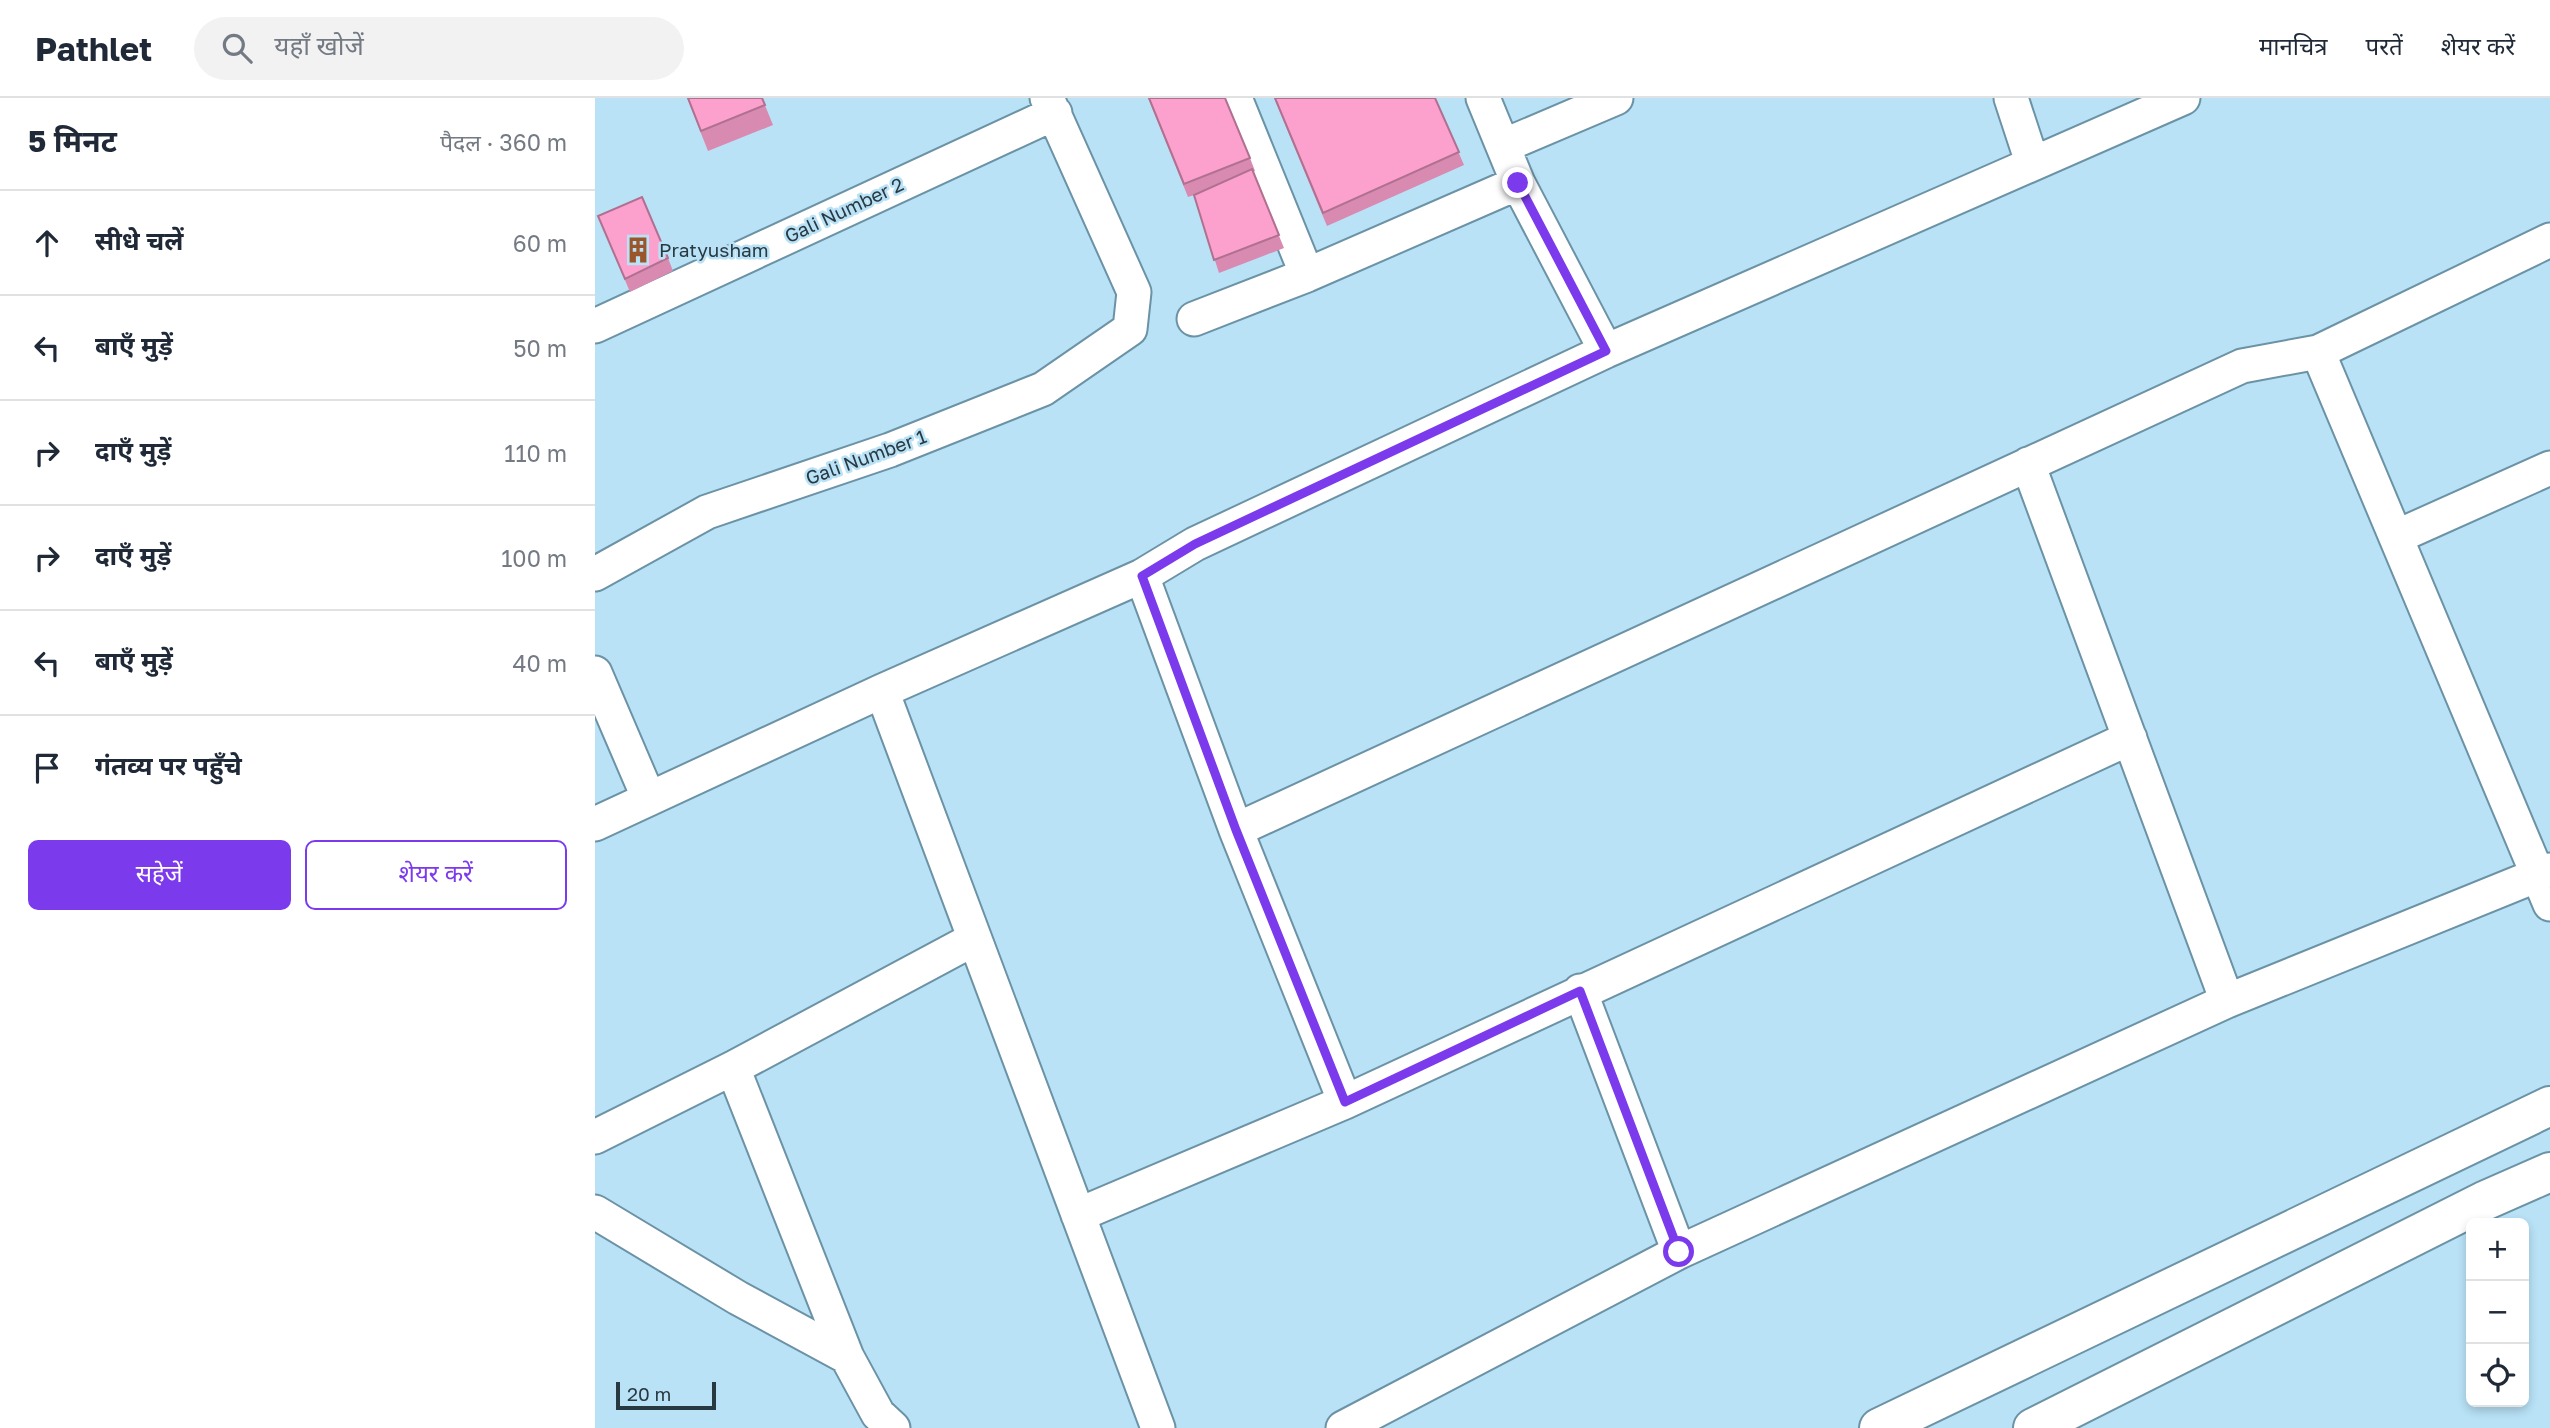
<!DOCTYPE html>
<html lang="hi">
<meta charset="utf-8">
<style>
:root{--surface:#fff;--page:#f2f2f3;--text:#1f2937;--muted:#747a83;--line:#e0e1e3;--accent:#7c3aed}
body{margin:0;font-family:"Golos Text","Noto Sans Devanagari",sans-serif;background:var(--page);color:var(--text)}
.controls{position:absolute;right:21px;bottom:21px;display:grid;overflow:hidden;border-radius:10px;box-shadow:0 4px 10px #0003}
.controls button{width:63px;height:63px;display:grid;place-items:center;padding:0;border:0;border-bottom:2px solid var(--line);background:var(--surface);color:var(--text);font:35px sans-serif}
.scale{position:absolute;left:21px;bottom:18px;width:100px;box-sizing:border-box;padding-left:7px;border:4px solid #293941;border-top:0;font-size:19px;line-height:24px;white-space:nowrap;color:#293941;-webkit-text-stroke:5px #b9e2f7;paint-order:stroke}
.stop{position:absolute;width:21px;height:21px;margin:-16px;border:5px solid #7c3aed;border-radius:50%;background:#fff}
.stop.end{background:#7c3aed;border-color:#fff;box-shadow:0 2px 7px #0008}
.list{margin:0;padding:0;list-style:none}
h2{display:flex;justify-content:space-between;align-items:center;height:91px;margin:0;padding:0 28px;font-size:30px}
h2 small{font-size:23px;font-weight:400;color:var(--muted)}
.list li{display:grid;grid-template-columns:46px 1fr auto;gap:21px;align-items:center;box-sizing:border-box;height:105px;padding:0 28px;border-top:2px solid var(--line)}
.list b{display:block;font-size:26px;white-space:nowrap}
.list em{font-size:23px;font-style:normal;color:var(--muted)}
.actions{display:flex;gap:14px;padding:21px 28px}
.actions a{flex:1;padding:16px 0;border:2px solid var(--accent);border-radius:10px;text-align:center;font-size:24px;color:var(--accent)}
.actions .main{background:var(--accent);color:#fff}
.icon{flex:none;width:38px;height:38px;fill:none;stroke:currentColor;stroke-width:2;stroke-linecap:round;stroke-linejoin:round}
.map{position:relative;flex:none;width:1955px;height:1330px;overflow:hidden}
header{display:flex;align-items:center;gap:42px;box-sizing:border-box;height:98px;padding:0 35px;background:var(--surface);border-bottom:2px solid var(--line)}
header strong{font-size:33px}
nav{display:flex;gap:38px;margin-inline-start:auto;font-size:24px}
.search{width:490px;height:63px;background:var(--page);display:flex;align-items:center;gap:18px;box-sizing:border-box;padding:0 24px;border-radius:38px;color:var(--muted);font-size:26px}
main{display:flex}
aside{flex:1;background:var(--surface)}
.map>svg:first-child{display:block}
.lines{fill:none;stroke-linecap:round;stroke-linejoin:round}
.street-casing{stroke:#6b92a5;stroke-width:37}
.secondary-casing{stroke:#6b92a5;stroke-width:42}
.street{stroke:#fff;stroke-width:33}
.secondary{stroke:#fff;stroke-width:38}
.wall{fill:#d98ab0}
.building{fill:#fca1cd;stroke:#b07190;stroke-width:2}
.route{stroke:#7c3aed;stroke-width:9}
.labels{text-anchor:middle;stroke-width:5;stroke-linejoin:round;paint-order:stroke}
.street-label{font-size:19px;fill:#293941;stroke:#b9e2f7}
.poi-label{font-size:19px;fill:#293941;stroke:#b9e2f7;text-anchor:start}
</style>
<header>
<strong>Pathlet</strong>
<div class="search"><svg class="icon" aria-label="search" viewBox="0 0 24 24"><circle cx="10" cy="10" r="6"/><path d="M15 15l6 6"/></svg>यहाँ खोजें</div>
<nav><a>मानचित्र</a><a>परतें</a><a>शेयर करें</a></nav>
</header>
<main>
<aside>
<h2>5 मिनट<small>पैदल · 360 m</small></h2>
<ul class="list">
<li><svg class="icon" aria-label="ahead" viewBox="0 0 24 24"><path d="M12 20V5M6 11l6-6 6 6"/></svg><div><b>सीधे चलें</b></div><em>60 m</em></li>
<li><svg class="icon" aria-label="left" viewBox="0 0 24 24"><path d="M17 20v-9H6M10 6l-5 5 5 5"/></svg><div><b>बाएँ मुड़ें</b></div><em>50 m</em></li>
<li><svg class="icon" aria-label="right" viewBox="0 0 24 24"><path d="M7 20v-9h11M14 6l5 5-5 5"/></svg><div><b>दाएँ मुड़ें</b></div><em>110 m</em></li>
<li><svg class="icon" aria-label="right" viewBox="0 0 24 24"><path d="M7 20v-9h11M14 6l5 5-5 5"/></svg><div><b>दाएँ मुड़ें</b></div><em>100 m</em></li>
<li><svg class="icon" aria-label="left" viewBox="0 0 24 24"><path d="M17 20v-9H6M10 6l-5 5 5 5"/></svg><div><b>बाएँ मुड़ें</b></div><em>40 m</em></li>
<li><svg class="icon" aria-label="arrive" viewBox="0 0 24 24"><path d="M6 21V4h12l-3 4 3 4H6"/></svg><div><b>गंतव्य पर पहुँचे</b></div></li>
</ul>
<div class="actions"><a class="main">सहेजें</a><a>शेयर करें</a></div>
</aside>
<div class="map">
<svg width="1955" height="1330" viewBox="0 0 1955 1330">
<rect width="100%" height="100%" fill="#b9e2f7"/>
<g class="lines">
<!-- street casing -->
<g class="street-casing">
<path id="street" d="M640 0 712 177
M888 0 923 85 1011 253
M1416 0 1437 64
M908 48 1021 0
M599 221 712 177 923 85
M0 228 460 15
M1723 254 1955 142
M1433 366 1632 903
M1801 439 1955 370
M0 476 112 414 295 352 448 291 535 231 539 194 452 0
M547 478 641 732 750 1004
M0 575 54 701
M287 593 563 1330
M0 726 287 593 547 478 600 446 1011 253 1588 0
M641 732 1647 268 1723 254 1955 806
M985 893 1084 1154
M138 970 252 1259
M0 1039 138 970 379 841
M0 1114 143 1200 252 1259 283 1316 298 1330
M483 1117 750 1004 1535 640
M748 1330 1084 1154 1632 903 1955 772"/>
</g>
<!-- secondary casing -->
<g class="secondary-casing">
<path id="secondary" d="M1284 1330 1955 1008
M1438 1330 1889 1103 1955 1074"/>
</g>
<!-- street -->
<use href="#street" class="street"/>
<!-- secondary -->
<use href="#secondary" class="secondary"/>
</g>
<!-- wall -->
<path class="wall" d="M92 0H167L178 27 113 53Z
M553 0H630L655 60 660 73 658 74 689 150 624 175 599 97 593 99Z
M679 0H840L869 67 732 128Z
M3 118 73 160 78 173 35 194Z"/>
<!-- building -->
<path class="building" d="M93 0H167L170 7 106 33Z
M554 0H630L655 60 589 86Z
M680 0H840L864 54 728 115Z
M657 71 684 137 619 162 599 97Z
M47 99 73 160 30 181 3 118Z"/>
<g class="lines">
<!-- route -->
<path class="route" d="M923 85 1011 253 600 446 547 478 641 732 750 1004 985 893 1084 1154"/>
</g>
<!-- icons -->
<defs>
<g id="building-bare" transform="scale(2.1)"><path d="M-4-6H4V6H1V3H-1V6H-4ZM-2.5-4.3h1.7v1.8h-1.7ZM.8-4.3h1.7v1.8H.8ZM-2.5-1h1.7V.8h-1.7ZM.8-1h1.7V.8H.8Z" fill="#9a552b" stroke="#b9e2f7" stroke-width="2.5" paint-order="stroke"/></g>
</defs>
<g fill-rule="evenodd">
<use href="#building-bare" x="43" y="152"/>
</g>
<g class="labels">
<!-- street labels -->
<g class="street-label">
<text transform="translate(249 112) rotate(-25)" y="7">Gali Number 2</text>
<text transform="translate(271 359) rotate(-20)" y="7">Gali Number 1</text>
</g>
<!-- poi labels -->
<g class="poi-label">
<text x="64" y="159">Pratyusham</text>
</g>
</g>
</svg>
<div class="controls">
<button>+</button>
<button>−</button>
<button><svg class="icon" aria-label="locate" viewBox="0 0 24 24"><circle cx="12" cy="12" r="6"/><path d="M12 2v4M12 18v4M2 12h4M18 12h4"/></svg></button>
</div>
<div class="scale">20 m</div>
<div class="stop" style="left:1084px;top:1154px"></div>
<div class="stop end" style="left:923px;top:85px"></div>
</div>
</main>
